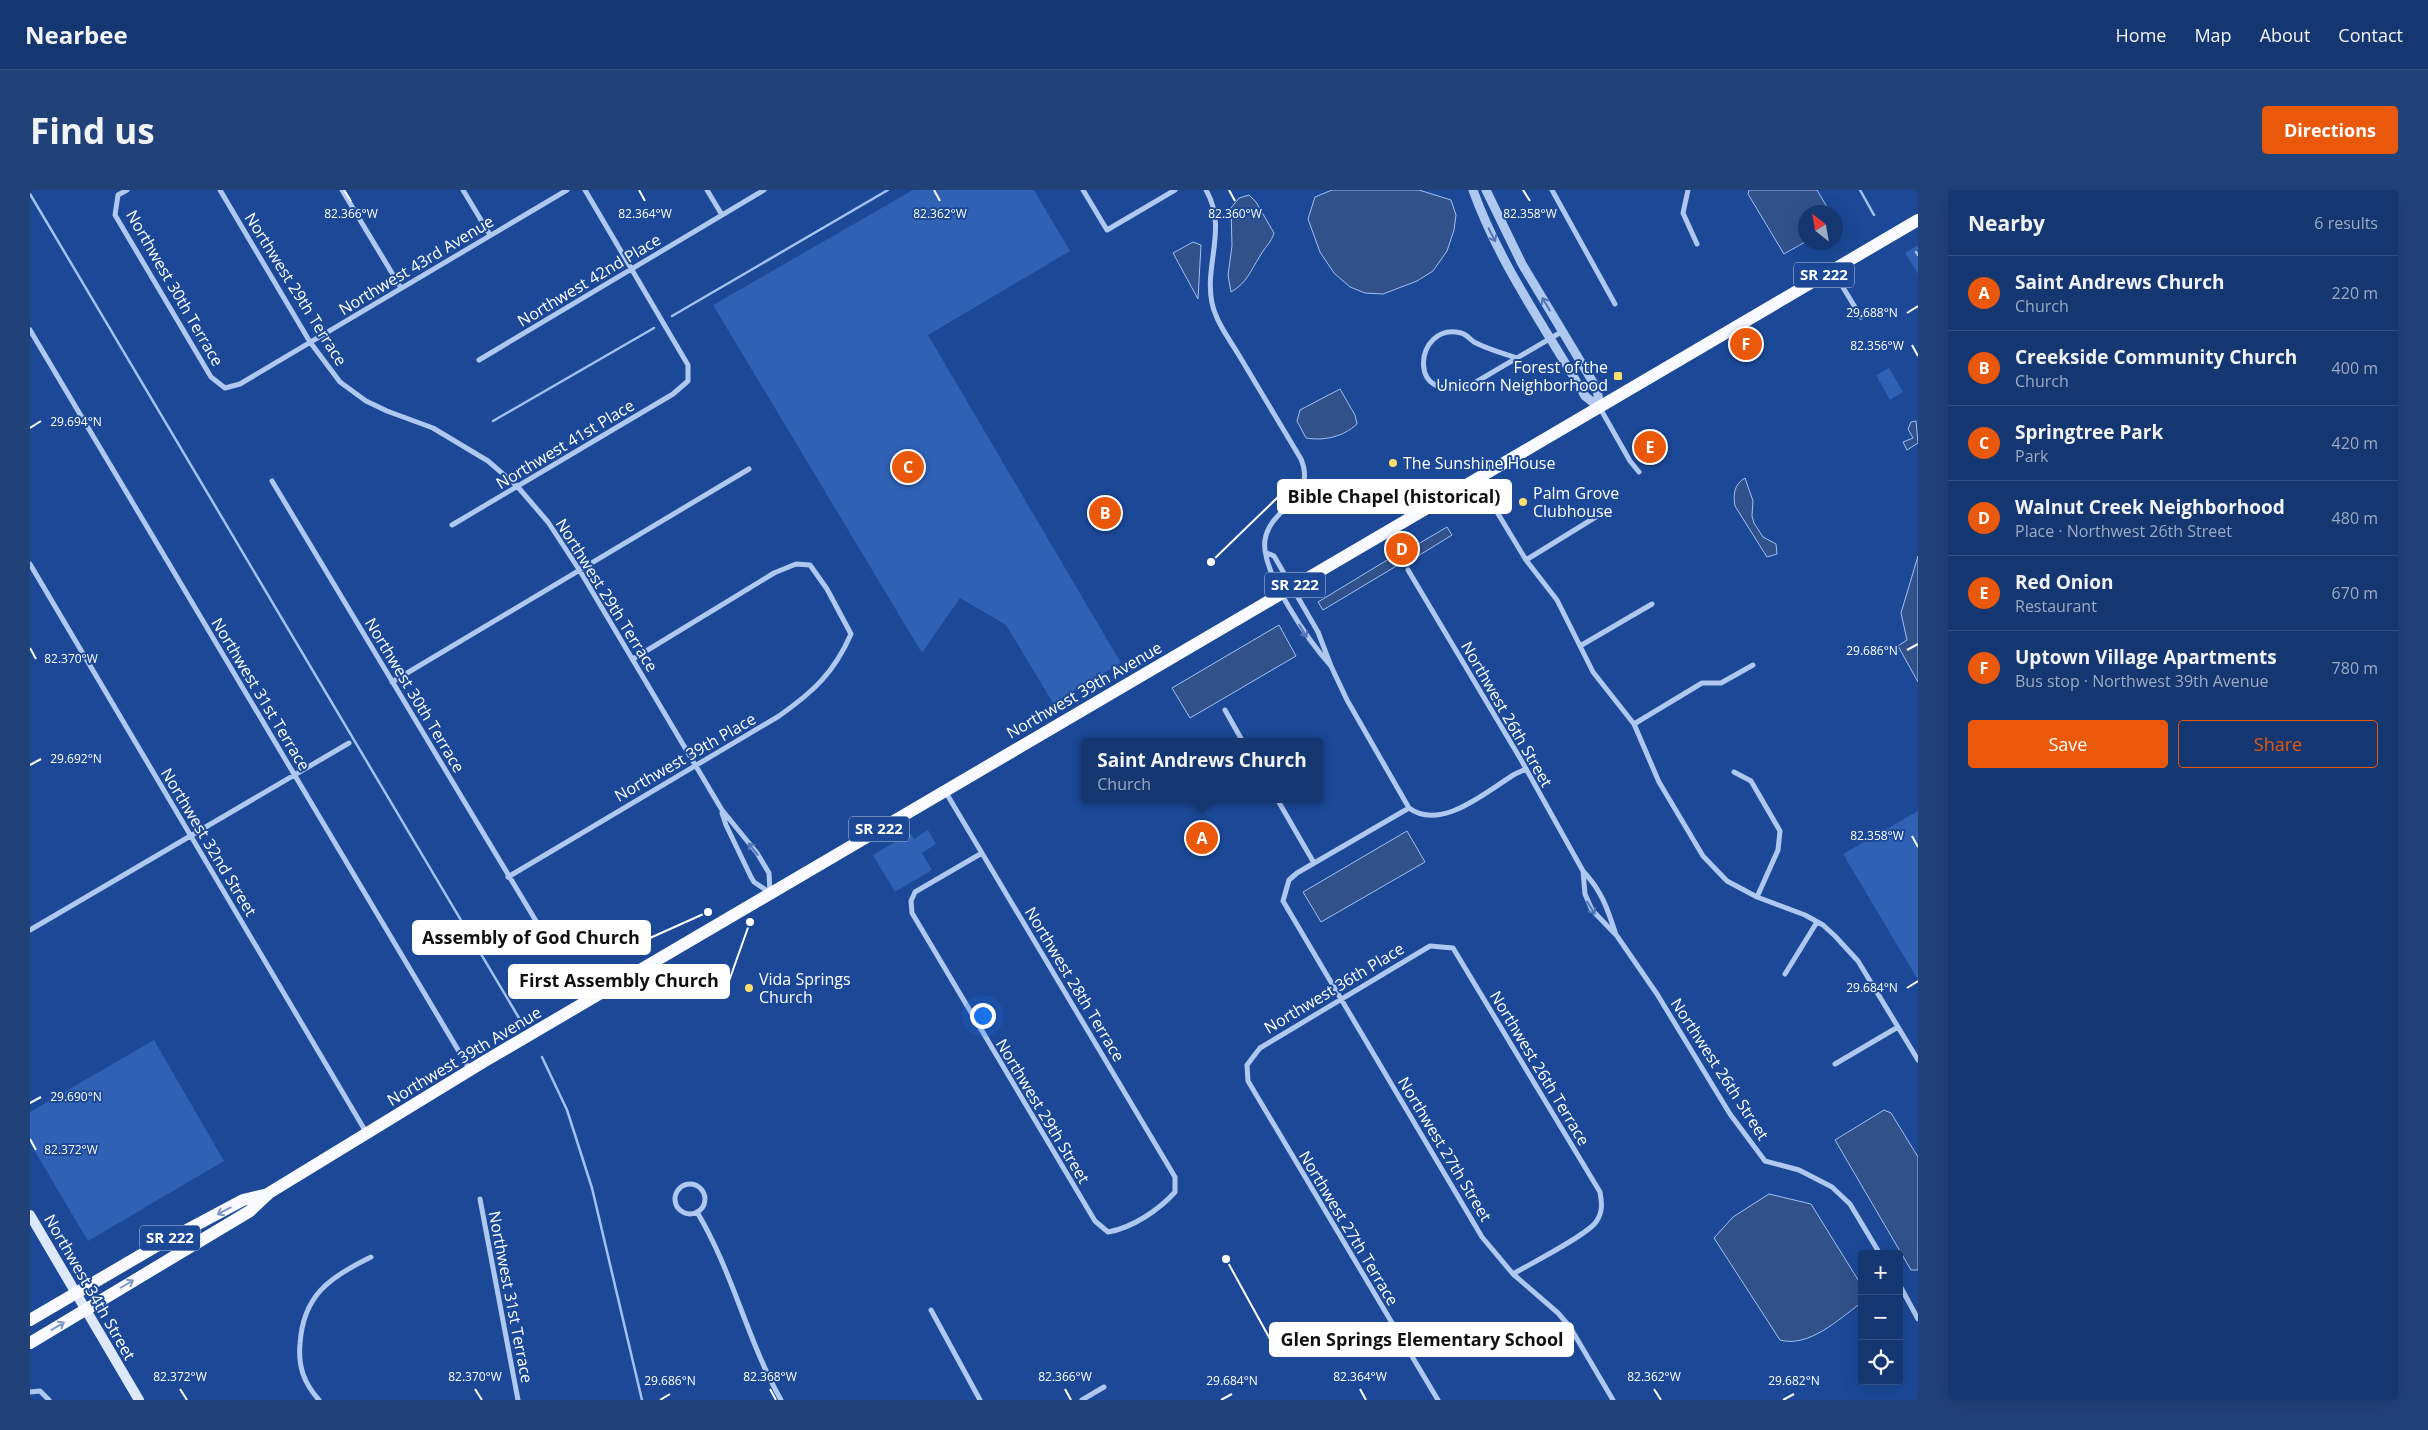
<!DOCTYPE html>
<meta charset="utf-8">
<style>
:root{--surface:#143671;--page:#214179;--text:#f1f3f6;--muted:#9dabc3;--line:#335084;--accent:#ea580c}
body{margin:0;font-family:"Open Sans",sans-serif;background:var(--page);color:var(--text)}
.controls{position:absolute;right:15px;bottom:15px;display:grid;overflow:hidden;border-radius:5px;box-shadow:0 5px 20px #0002}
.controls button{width:45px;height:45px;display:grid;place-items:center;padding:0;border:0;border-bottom:1px solid var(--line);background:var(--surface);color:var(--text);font:25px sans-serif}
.compass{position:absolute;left:1768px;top:15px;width:45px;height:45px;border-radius:50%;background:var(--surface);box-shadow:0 5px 20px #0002;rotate:329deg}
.you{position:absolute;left:952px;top:825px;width:18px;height:18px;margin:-12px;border:4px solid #fff;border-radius:50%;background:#1a73e8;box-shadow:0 0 0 8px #1a73e833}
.badge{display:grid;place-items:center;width:32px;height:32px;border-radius:50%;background:var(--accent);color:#fff;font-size:16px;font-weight:700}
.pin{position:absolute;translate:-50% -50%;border:2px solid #fff;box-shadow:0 1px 5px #0006}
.popup{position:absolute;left:1051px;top:548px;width:242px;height:65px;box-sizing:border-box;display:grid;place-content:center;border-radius:5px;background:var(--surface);filter:drop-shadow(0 1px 4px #0005);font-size:16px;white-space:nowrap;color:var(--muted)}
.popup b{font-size:19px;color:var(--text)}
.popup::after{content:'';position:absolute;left:50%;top:100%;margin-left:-10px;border:10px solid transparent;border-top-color:var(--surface)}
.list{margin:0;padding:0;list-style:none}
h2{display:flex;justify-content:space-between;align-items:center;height:65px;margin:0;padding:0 20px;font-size:21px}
h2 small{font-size:16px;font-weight:400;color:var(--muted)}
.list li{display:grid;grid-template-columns:32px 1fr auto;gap:15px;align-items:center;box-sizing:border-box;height:75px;padding:0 20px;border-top:1px solid var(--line)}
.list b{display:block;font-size:19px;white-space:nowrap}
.list p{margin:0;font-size:16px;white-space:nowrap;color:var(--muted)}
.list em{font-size:16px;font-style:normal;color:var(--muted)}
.actions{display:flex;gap:10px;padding:15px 20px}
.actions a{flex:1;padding:11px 0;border:1px solid var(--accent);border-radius:5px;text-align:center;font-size:18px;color:var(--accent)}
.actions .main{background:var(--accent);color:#fff}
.icon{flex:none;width:28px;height:28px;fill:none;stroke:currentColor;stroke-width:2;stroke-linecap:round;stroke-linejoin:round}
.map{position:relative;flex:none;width:1888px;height:1210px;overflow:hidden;border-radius:5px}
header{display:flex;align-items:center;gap:30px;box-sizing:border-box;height:70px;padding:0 25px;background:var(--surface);border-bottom:1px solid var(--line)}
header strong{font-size:24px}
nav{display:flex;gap:28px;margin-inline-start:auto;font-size:18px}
.intro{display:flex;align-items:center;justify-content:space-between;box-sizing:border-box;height:120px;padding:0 30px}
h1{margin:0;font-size:35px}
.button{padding:12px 22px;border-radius:5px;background:var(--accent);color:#fff;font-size:18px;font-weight:700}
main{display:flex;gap:30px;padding:0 30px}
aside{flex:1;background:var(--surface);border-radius:5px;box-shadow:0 5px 20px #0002}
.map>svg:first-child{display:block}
.green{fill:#2f61b4}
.water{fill:#31518b;stroke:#a2c1f2}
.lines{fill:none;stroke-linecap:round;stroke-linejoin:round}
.stream{stroke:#a2c1f2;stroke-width:2.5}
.minor{stroke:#afc8f0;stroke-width:5}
.tertiary{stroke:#afc8f0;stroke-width:9}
.secondary{stroke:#dde8fb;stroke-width:10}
.primary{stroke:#f8faff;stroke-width:12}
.oneway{stroke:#4f75b6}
.oneway2{stroke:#7e98c6}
.ticks{fill:none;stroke:#fff;stroke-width:2}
.poi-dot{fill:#ffdf6e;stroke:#1b4897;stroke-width:2}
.labels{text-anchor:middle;stroke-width:4;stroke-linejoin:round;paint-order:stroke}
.shield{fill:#1b4897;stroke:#bbc8e0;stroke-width:1}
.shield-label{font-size:15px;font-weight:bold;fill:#fff}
.street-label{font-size:16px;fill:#fff;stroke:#1b4897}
.poi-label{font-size:16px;fill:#fff;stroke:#1b4897;text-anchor:start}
.ticks-label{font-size:12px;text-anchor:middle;fill:#fff;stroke:#1b4897;stroke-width:4;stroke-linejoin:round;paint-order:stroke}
.leader{fill:none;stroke:#fff;stroke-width:2}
.callout-dot{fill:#fff;stroke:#1b4897;stroke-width:2}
.callout{fill:#fff;stroke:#fff;stroke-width:2}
.callout-label{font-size:18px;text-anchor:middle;font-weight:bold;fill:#111}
</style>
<header>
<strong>Nearbee</strong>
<nav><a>Home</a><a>Map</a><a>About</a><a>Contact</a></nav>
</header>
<div class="intro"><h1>Find us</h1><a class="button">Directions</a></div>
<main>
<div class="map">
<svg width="1888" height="1210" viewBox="0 0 1888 1210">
<rect width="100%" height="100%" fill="#1b4897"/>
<!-- green -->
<path class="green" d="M883 0H1004L1040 61 898 145 1091 473 1023 513 976 435 930 408 892 463 683 115Z
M1888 55V84L1875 63Z
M1859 178 1873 202 1860 210 1846 185Z
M1888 621V790L1813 664Z
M898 640 906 654 892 663 902 680 865 702 843 665 880 643 884 649Z
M124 850 194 971 58 1051 0 953V922Z"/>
<!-- water -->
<path class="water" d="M1302 0H1389L1421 10 1426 25 1424 40 1417 61 1403 81 1387 91 1353 104 1335 103 1320 97 1304 83 1290 62 1278 29 1285 7Z
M1719 0H1787L1800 22H1776L1775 52 1754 64 1718 4Z
M1219 5 1226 12 1244 43C1241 53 1235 57 1230 66 1221 80 1217 93 1201 102L1198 85 1202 56 1201 18 1209 8Z
M1163 52 1171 55 1168 109 1143 63Z
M1310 199 1325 225 1327 234C1313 247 1294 251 1276 248L1267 231 1270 220Z
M1886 231 1888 253 1877 260 1873 252 1883 248 1878 239 1881 232Z
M1715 288 1723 311 1722 326 1724 333 1733 347 1746 354 1747 364 1737 367 1705 316C1703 305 1704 294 1715 288Z
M1417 337 1422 345 1388 366 1383 357Z
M1367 364 1373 372 1293 420 1288 412Z
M1888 366V492L1868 456 1877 450 1871 423Z
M1249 435 1266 466 1160 528 1142 498Z
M1377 641 1395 672 1291 732 1273 702Z
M1854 920 1861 923 1888 967V1080H1881L1805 950Z
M1739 1004 1781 1014 1830 1093 1831 1113C1809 1129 1779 1158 1750 1150L1684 1048 1703 1027Z"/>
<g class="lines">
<!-- stream -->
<path class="stream" d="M1830 0 1844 25
M0 4 489 828
M1886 62 1888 65
M642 126 858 0
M463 231 624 138
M512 867 537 920 562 998 612 1210"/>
<!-- minor -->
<path class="minor" d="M97 0 88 5 85 25 181 187 195 198 210 194 537 0
M190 0 280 152 310 192 336 211 357 221 403 238 458 271 487 296 518 332 550 381 692 620 727 663 739 683 740 703
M312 0 371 98
M433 0 460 45
M677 0 692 25
M1053 0 1077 40 1145 0
M1176 0C1198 38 1174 75 1182 113 1186 132 1200 150 1210 167 1230 201 1251 235 1271 269 1288 311 1240 316 1235 350 1230 381 1280 453 1301 476
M1522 0 1585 114
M1658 0 1653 23 1667 54
M1803 81 1831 127
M0 140 440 880
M1487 168C1472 163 1457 159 1444 152 1440 149 1436 144 1431 143 1384 130 1373 223 1446 192L1533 141
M449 170 734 0
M1570 218 1600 271 1609 282
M1447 289 1496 370 1527 410 1563 482 1604 534 1629 592 1673 666 1697 691 1727 707 1775 725 1793 735 1805 746 1828 771 1888 870
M242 291 506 731
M422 335 643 204 658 191V175L555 0
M1237 363 1244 366 1288 442 1301 476 1317 510 1379 618C1411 642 1457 601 1485 584L1496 579
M1496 370 1569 325
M0 374 336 942
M1378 380 1490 568 1553 681C1572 701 1578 720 1586 745
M1550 456 1622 414
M362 492 719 279
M1195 520 1213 552
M1604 534 1672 493H1691L1723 475
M1704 582 1721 591 1750 641 1748 660 1727 707
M915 601 1145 987V1002C1129 1020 1102 1038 1078 1042L1065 1031 882 723 881 711 885 702 952 663
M1247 609 1284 673
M1379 618 1267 683 1259 690 1253 711 1452 1047 1483 1084 1528 1123 1540 1137 1583 1210
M692 623 696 635 721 687 724 692 739 702
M1553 681 1555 704 1562 720 1587 746 1627 804 1700 924 1735 971 1769 980 1802 997 1820 1014 1850 1064
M478 687 749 526C783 502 804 483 821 444L797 399 780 375 766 374 744 383 603 469
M0 740 319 553
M1755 784 1787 732
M1805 874 1868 837
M645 1009a15 15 0 1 1 30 0a15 15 0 1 1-30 0Z
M450 1009 488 1210
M667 1022C703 1082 717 1150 751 1210
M1869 1094 1888 1129
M901 1120 950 1210
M0 1202 10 1201 19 1210
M289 1210C274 1193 268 1177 270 1154 273 1105 300 1087 341 1067
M1052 1210 1074 1197
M1408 1210 1218 891 1217 875 1230 858 1400 756 1423 758 1570 1002C1572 1013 1573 1022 1566 1032 1557 1045 1500 1074 1483 1084"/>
<!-- tertiary -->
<path class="tertiary" d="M1443 0C1469 73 1516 139 1555 206L1570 218
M1456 0 1492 74 1567 199 1570 218"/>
<!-- secondary -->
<path class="secondary" d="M0 1025 109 1210"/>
<!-- primary -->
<path class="primary" d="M0 1130 123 1058 213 1010 238 1004
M0 1153 220 1021 239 1003 455 871 1888 30"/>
</g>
<!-- one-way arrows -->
<defs><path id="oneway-shaft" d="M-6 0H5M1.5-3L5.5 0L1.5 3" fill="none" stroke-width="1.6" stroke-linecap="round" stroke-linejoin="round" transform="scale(1.25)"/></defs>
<g class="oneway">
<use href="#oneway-shaft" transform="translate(1462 45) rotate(63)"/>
<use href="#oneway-shaft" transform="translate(1516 114) rotate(-121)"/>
<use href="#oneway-shaft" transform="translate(1273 441) rotate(59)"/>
<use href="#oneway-shaft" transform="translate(723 659) rotate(-128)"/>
<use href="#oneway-shaft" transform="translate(1561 718) rotate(59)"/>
</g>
<g class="oneway2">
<use href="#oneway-shaft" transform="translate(194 1021) rotate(152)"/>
<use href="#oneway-shaft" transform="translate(97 1094) rotate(-30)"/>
<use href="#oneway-shaft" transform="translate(28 1136) rotate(-31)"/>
</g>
<!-- ticks -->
<path class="ticks" d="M314 0 321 11M609 0 615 11M904 0 910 11M1199 0 1205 11M1493 0 1500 11M1877 123 1888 116M1882 155 1888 166M0 238 11 231M0 458 6 469M1877 460 1888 454M0 575 11 569M1882 646 1888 657M1877 798 1888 791M0 913 11 907M0 949 6 960M150 1199 157 1210M445 1199 452 1210M740 1199 746 1210M1035 1199 1041 1210M1330 1199 1336 1210M1624 1199 1631 1210M630 1210 640 1204M1191 1210 1202 1204M1753 1210 1764 1204"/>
<!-- markers -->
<g class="poi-dot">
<rect x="1583" y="181" width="10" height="10" rx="2.5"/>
<circle cx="1363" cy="273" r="5"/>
<circle cx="1493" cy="312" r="5"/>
<circle cx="719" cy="798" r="5"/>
</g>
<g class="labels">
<!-- shield labels -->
<g class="shield">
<rect x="1764" y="72.5" width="60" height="25" rx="4"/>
<rect x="1235" y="382.5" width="60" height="25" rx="4"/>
<rect x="819" y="626.5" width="60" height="25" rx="4"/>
<rect x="110" y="1035.5" width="60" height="25" rx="4"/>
</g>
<g class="shield-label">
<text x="1794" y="90">SR 222</text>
<text x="1265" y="400">SR 222</text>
<text x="849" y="644">SR 222</text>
<text x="140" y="1053">SR 222</text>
</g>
<!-- street labels -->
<g class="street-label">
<text transform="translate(386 75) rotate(-31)" y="6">Northwest 43rd Avenue</text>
<text transform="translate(559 90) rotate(-31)" y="6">Northwest 42nd Place</text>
<text transform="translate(145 98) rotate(60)" y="6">Northwest 30th Terrace</text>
<text transform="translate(266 99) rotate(58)" y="6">Northwest 29th Terrace</text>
<text transform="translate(535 254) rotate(-31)" y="6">Northwest 41st Place</text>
<text transform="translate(577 405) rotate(58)" y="6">Northwest 29th Terrace</text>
<text transform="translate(1054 500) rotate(-30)" y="6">Northwest 39th Avenue</text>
<text transform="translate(231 504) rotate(59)" y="6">Northwest 31st Terrace</text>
<text transform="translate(385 505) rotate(59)" y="6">Northwest 30th Terrace</text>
<text transform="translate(1477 524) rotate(60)" y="6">Northwest 26th Street</text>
<text transform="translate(655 567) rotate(-30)" y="6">Northwest 39th Place</text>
<text transform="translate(179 652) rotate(59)" y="6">Northwest 32nd Street</text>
<text transform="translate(1045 794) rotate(59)" y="6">Northwest 28th Terrace</text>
<text transform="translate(1304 798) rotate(-31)" y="6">Northwest 36th Place</text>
<text transform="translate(434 866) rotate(-31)" y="6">Northwest 39th Avenue</text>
<text transform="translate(1510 878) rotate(59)" y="6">Northwest 26th Terrace</text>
<text transform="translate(1690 879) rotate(57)" y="6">Northwest 26th Street</text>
<text transform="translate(1013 921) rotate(59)" y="6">Northwest 29th Street</text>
<text transform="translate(1415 959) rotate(59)" y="6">Northwest 27th Street</text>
<text transform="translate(1319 1038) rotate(59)" y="6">Northwest 27th Terrace</text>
<text transform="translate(60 1097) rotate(60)" y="6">Northwest 34th Street</text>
<text transform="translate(481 1107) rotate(79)" y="6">Northwest 31st Terrace</text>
</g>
<!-- poi labels -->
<g class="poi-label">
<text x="1578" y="183" text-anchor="end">Forest of the<tspan x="1578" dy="18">Unicorn Neighborhood</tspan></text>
<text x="1373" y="279">The Sunshine House</text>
<text x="1503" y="309">Palm Grove<tspan x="1503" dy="18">Clubhouse</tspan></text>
<text x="729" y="795">Vida Springs<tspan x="729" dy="18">Church</tspan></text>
</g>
</g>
<g class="ticks-label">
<text x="1205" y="28">82.360°W</text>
<text x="321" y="28">82.366°W</text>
<text x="615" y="28">82.364°W</text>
<text x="910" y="28">82.362°W</text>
<text x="1500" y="28">82.358°W</text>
<text x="1842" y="127">29.688°N</text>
<text x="1847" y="160">82.356°W</text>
<text x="46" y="236">29.694°N</text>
<text x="1842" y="465">29.686°N</text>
<text x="41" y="473">82.370°W</text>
<text x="46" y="573">29.692°N</text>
<text x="1847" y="650">82.358°W</text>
<text x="1842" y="802">29.684°N</text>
<text x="46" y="911">29.690°N</text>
<text x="41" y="964">82.372°W</text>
<text x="150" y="1191">82.372°W</text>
<text x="445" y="1191">82.370°W</text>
<text x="740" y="1191">82.368°W</text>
<text x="1035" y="1191">82.366°W</text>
<text x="1330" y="1191">82.364°W</text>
<text x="1624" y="1191">82.362°W</text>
<text x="640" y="1195">29.686°N</text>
<text x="1202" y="1195">29.684°N</text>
<text x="1764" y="1195">29.682°N</text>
</g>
<!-- callouts -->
<path class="leader" d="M1181 372L1248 307M678 722L620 748M720 732L699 791M1196 1069L1240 1149"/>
<g class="callout-dot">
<circle cx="1181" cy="372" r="5"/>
<circle cx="678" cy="722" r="5"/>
<circle cx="720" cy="732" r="5"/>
<circle cx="1196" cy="1069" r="5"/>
</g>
<g class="callout">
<rect x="1248" y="290" width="233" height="33" rx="5"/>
<rect x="383" y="731" width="237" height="33" rx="5"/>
<rect x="479" y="775" width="220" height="33" rx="5"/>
<rect x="1240" y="1133" width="303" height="33" rx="5"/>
</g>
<g class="callout-label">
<text x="1364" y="313">Bible Chapel (historical)</text>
<text x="501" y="754">Assembly of God Church</text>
<text x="589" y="797">First Assembly Church</text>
<text x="1392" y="1156">Glen Springs Elementary School</text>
</g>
</svg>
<div class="controls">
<button>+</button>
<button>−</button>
<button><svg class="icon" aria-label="locate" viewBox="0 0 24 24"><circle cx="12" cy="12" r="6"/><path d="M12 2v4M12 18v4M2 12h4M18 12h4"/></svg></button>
</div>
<svg class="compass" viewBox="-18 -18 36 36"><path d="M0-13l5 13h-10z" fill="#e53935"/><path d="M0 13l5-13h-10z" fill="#9dabc3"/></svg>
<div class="you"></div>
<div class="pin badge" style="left:1172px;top:648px">A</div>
<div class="popup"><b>Saint Andrews Church</b>Church</div>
<div class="pin badge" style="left:1075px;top:323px">B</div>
<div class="pin badge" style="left:878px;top:277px">C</div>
<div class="pin badge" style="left:1372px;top:359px">D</div>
<div class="pin badge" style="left:1620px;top:257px">E</div>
<div class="pin badge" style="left:1716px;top:154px">F</div>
</div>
<aside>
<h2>Nearby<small>6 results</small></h2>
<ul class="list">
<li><span class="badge">A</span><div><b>Saint Andrews Church</b><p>Church</p></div><em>220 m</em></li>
<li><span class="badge">B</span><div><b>Creekside Community Church</b><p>Church</p></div><em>400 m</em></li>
<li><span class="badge">C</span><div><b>Springtree Park</b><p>Park</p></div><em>420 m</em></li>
<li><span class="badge">D</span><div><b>Walnut Creek Neighborhood</b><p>Place · Northwest 26th Street</p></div><em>480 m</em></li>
<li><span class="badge">E</span><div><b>Red Onion</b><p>Restaurant</p></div><em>670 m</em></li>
<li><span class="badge">F</span><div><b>Uptown Village Apartments</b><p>Bus stop · Northwest 39th Avenue</p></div><em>780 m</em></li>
</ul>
<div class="actions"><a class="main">Save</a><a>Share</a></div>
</aside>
</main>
